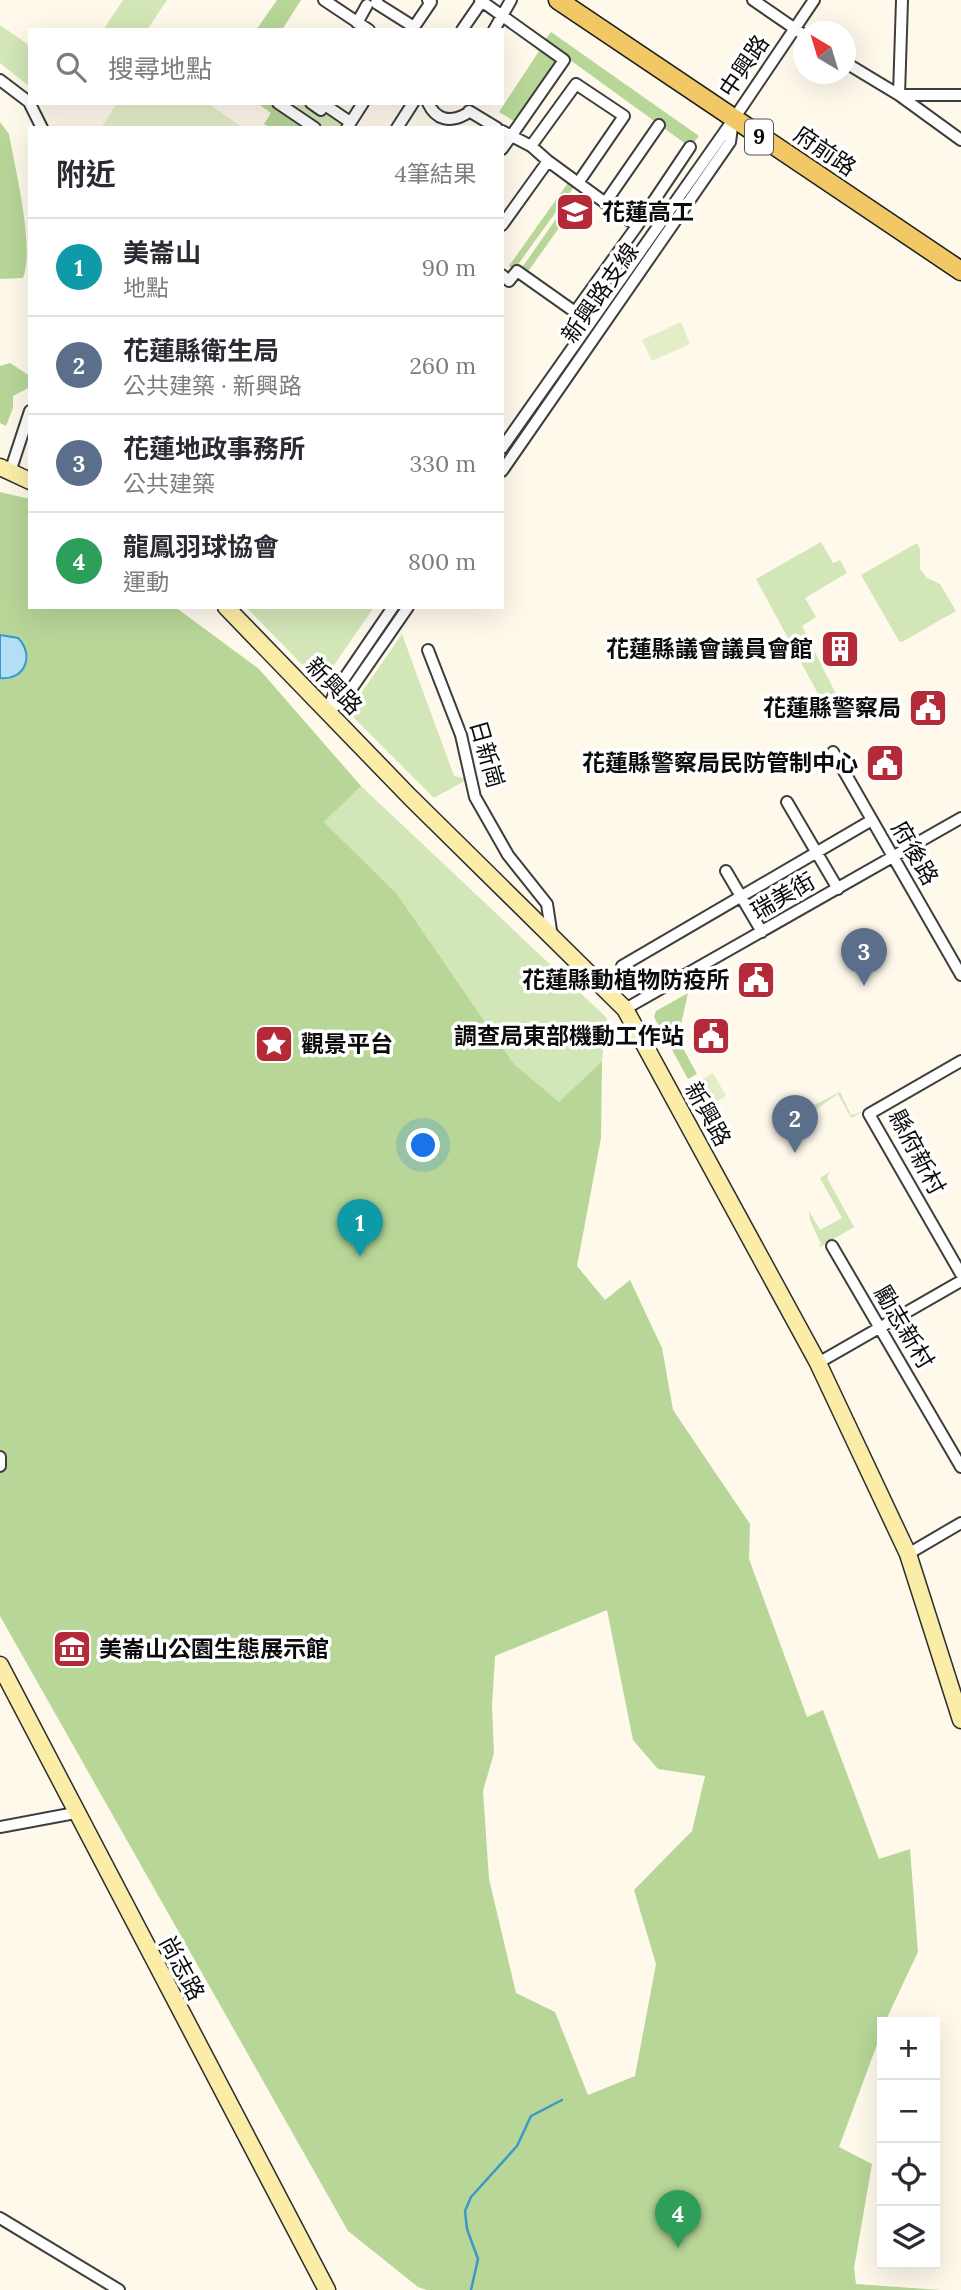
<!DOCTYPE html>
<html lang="zh-TW">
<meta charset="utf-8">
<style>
:root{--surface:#fff;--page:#f2f2f3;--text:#2b2b33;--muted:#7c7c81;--line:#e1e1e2;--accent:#b42a39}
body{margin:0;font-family:Lora,"Noto Sans TC",serif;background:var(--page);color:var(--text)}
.controls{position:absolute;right:21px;bottom:21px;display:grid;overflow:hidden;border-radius:0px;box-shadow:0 7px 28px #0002}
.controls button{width:63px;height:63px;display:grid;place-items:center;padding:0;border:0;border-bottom:2px solid var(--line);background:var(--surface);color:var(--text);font:35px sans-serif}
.compass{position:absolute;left:793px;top:21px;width:63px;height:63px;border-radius:50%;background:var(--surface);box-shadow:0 7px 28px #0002;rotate:322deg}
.you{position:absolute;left:424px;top:1146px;width:24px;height:24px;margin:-18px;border:5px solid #fff;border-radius:50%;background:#1a73e8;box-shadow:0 0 0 10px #1a73e833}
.badge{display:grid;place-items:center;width:46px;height:46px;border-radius:50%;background:var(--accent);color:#fff;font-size:23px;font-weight:700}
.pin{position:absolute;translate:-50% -58px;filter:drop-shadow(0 2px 4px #0008)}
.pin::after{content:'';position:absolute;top:37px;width:24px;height:21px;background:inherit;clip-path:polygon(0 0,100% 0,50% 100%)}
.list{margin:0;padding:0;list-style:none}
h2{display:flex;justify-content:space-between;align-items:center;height:91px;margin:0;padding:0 28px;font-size:30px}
h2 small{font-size:23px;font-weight:400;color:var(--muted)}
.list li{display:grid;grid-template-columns:46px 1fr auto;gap:21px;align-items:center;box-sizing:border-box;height:98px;padding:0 28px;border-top:2px solid var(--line)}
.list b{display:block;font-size:26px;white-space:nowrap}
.list p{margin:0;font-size:23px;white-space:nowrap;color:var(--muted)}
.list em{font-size:23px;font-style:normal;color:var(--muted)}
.icon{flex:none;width:38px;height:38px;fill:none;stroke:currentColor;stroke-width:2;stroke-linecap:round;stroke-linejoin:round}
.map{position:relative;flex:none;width:961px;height:2290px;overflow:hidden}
.search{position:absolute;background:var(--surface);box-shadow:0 7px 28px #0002;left:28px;top:28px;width:476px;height:77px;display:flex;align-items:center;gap:18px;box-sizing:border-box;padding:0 24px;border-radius:0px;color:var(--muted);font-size:26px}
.panel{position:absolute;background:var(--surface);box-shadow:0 7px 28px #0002;left:28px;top:126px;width:476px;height:483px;border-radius:0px}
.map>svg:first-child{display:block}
.green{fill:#d2e6b7}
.forest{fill:#b7d697;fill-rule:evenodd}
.pitch{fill:#e3eec8}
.water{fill:#b2dff3;stroke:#3c98c7;stroke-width:2}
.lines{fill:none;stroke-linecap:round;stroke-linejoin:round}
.stream{stroke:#3c98c7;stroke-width:2.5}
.street-casing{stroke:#3e3e3e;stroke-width:14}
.secondary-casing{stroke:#2d2d2d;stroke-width:19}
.primary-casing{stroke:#1c1c1c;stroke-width:21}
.street{stroke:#fff;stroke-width:10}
.secondary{stroke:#fbeda8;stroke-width:16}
.primary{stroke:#f2c866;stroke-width:18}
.labels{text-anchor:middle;stroke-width:7;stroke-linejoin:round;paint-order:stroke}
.shield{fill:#fff;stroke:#545454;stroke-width:2}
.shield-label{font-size:21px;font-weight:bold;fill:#0b0b0b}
.street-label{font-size:23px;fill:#0b0b0b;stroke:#fff}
.poi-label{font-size:23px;font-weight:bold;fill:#0b0b0b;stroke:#fff;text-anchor:end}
</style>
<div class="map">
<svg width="961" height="2290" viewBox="0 0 961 2290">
<rect width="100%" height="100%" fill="#fef9eb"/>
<!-- green -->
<path class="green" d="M123 0H167L147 30H103Z
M0 25 30 46V87L0 63Z
M282 103 325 107 347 121 342 128H318Z
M821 542 833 563 840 560 847 573 805 598 816 617 802 626 836 694 823 703 756 579Z
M917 543 920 549V569L927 578 940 584 956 611 902 642 899 641 861 575Z
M246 607H374L321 684Z
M402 634 454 776 468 779 434 798 348 712Z
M361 786 607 1018 602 1061 559 1102 514 1064 397 894 324 822Z
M840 1092 851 1115 862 1112 851 1118 838 1094 801 1120 810 1136 807 1138 786 1100 793 1096 796 1103 801 1101 806 1109Z
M830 1172 827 1178 854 1227 818 1248 821 1244 810 1220 809 1211 820 1230 842 1218 820 1178Z"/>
<!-- forest -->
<path class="forest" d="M277 0H301L282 30H256Z
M551 32 699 136 690 147 544 41Z
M541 48 562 63 519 124 499 112Z
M257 103H274L312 128H271L264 124 271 113Z
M0 122 9 134C15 169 35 247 23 278L0 279Z
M570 180 576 184 514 270 509 266Z
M572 196 578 201 527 273 521 269Z
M10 363 30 376V387L13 396V408L6 426 0 423V366Z
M0 492 30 499V607H175L259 669 361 786 324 822 397 894 514 1064 559 1102 602 1061 601 1138 577 1266 605 1300 630 1280 662 1348 673 1410 750 1524 749 1559 807 1717 823 1710 879 1859 910 1849 918 1952 885 2022H882V2031L839 2147 872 2164 854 2268 856 2284 940 2290H427L418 2287 348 2231 0 1616ZM607 1610 633 1740 658 1769 705 1776 692 1831 634 1890 656 1964 635 2076 588 2095 555 2012 516 1993 489 1879 483 1791 494 1753 492 1706 495 1656Z
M688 993 680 1029 674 1032 697 1074 688 1079 654 1017 656 1011Z"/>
<!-- pitch -->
<path class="pitch" d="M117 103H207L244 128H101Z
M681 322 690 344 652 361 642 340Z
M713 1073 726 1096 704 1109 691 1085Z"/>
<!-- water -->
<path class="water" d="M0 635 18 638C35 655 25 681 0 678Z"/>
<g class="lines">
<!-- stream -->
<path class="stream" d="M471 2290 478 2259 467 2229 465 2211 471 2197 517 2146 531 2116 562 2100"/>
<!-- street casing -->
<g class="street-casing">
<path id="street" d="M324 0 369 30
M377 0 376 3 414 27
M480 0 564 60 502 149
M753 0 804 35
M357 23 367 5
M412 30 431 2 428 0
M462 30 482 1
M494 30 511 0
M846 63 899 95 961 140
M0 80 29 102 42 128
M899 95 902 0
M899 95H961
M278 103 315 128
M311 103 321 110 325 105 350 122
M428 103C436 120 450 123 466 114
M469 111 497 128
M347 128 363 103
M397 128 413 103
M502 131 531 146 548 161 502 225
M531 146 576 84 624 116 578 183
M605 203 659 125
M637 226 690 147
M502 275 509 281 517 271 575 312 637 226 548 161
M502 448 733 120 814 0
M502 471 730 142 733 120
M10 472 30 411
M428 650 461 735 475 797 508 855 547 904 552 937
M327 711 343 701 408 607
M327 711 335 692 393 607
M833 752 961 975
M787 802 838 889
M726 871 762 932
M622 966 872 820
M625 1009 961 818
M961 1061 869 1114 961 1274
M832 1246 961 1467
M818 1363 961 1281
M0 1457V1466
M908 1554 961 1523
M0 1827 75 1813
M0 2218 119 2290"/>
</g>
<!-- secondary casing -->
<g class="secondary-casing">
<path id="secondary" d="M0 467 30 481
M226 607 410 797 625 1009 818 1363 908 1554 961 1720
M0 1665 327 2290"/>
</g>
<!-- primary casing -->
<g class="primary-casing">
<path id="primary" d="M558 0 961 271"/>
</g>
<!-- street -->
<use href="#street" class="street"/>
<!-- secondary -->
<use href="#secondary" class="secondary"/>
<!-- primary -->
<use href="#primary" class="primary"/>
</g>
<!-- icons -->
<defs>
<g id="school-square" transform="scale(2.0125)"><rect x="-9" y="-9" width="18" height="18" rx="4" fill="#b42a39" stroke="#fff"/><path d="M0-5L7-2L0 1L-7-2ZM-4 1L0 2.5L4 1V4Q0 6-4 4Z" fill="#fff"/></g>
<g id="building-square" transform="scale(2.0125)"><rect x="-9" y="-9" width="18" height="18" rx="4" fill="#b42a39" stroke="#fff"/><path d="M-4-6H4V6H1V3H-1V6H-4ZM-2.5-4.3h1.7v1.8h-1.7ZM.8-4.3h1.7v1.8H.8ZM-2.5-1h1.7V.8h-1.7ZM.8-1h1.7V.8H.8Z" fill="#fff"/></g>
<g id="civic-square" transform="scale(2.0125)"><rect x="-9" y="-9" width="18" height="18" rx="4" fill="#b42a39" stroke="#fff"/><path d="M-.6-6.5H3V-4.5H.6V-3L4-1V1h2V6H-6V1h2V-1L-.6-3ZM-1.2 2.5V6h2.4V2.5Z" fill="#fff"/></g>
<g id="sight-square" transform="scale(2.0125)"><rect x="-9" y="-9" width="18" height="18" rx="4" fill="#b42a39" stroke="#fff"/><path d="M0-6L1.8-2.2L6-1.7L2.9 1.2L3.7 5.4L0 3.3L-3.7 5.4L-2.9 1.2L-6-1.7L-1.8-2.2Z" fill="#fff"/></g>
<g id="museum-square" transform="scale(2.0125)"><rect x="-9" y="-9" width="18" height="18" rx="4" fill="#b42a39" stroke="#fff"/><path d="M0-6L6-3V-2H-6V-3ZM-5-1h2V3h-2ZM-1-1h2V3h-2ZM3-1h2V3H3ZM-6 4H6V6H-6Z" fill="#fff"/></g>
</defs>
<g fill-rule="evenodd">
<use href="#school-square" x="575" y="212"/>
<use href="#building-square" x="840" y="649"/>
<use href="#civic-square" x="928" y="708"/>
<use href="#civic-square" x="885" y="763"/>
<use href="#civic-square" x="756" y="980"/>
<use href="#civic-square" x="711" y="1036"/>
<use href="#sight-square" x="274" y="1044"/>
<use href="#museum-square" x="72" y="1649"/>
</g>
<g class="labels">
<!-- shield labels -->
<rect class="shield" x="745" y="119.5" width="28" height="35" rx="5"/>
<g class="shield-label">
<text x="759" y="144">9</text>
</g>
<!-- street labels -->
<g class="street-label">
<text transform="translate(744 66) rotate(-56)" y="8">中興路</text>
<text transform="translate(825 151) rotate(34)" y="8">府前路</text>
<text transform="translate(600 293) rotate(-55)" y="8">新興路支線</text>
<text transform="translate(334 686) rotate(46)" y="8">新興路</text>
<text transform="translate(487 754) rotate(74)" y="8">日新崗</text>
<text transform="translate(915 853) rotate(60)" y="8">府後路</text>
<text transform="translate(783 896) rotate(-30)" y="8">瑞美街</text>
<text transform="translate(708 1114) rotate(61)" y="8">新興路</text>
<text transform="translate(917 1152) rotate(62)" y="8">縣府新村</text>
<text transform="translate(904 1327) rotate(59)" y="8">勵志新村</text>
<text transform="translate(182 1968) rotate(62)" y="8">尚志路</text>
</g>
<!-- poi labels -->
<g class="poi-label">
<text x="602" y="220" text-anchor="start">花蓮高工</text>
<text x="813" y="657">花蓮縣議會議員會館</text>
<text x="901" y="716">花蓮縣警察局</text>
<text x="858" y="771">花蓮縣警察局民防管制中心</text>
<text x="729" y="988">花蓮縣動植物防疫所</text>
<text x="684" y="1044">調查局東部機動工作站</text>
<text x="301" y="1052" text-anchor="start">觀景平台</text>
<text x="99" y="1657" text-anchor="start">美崙山公園生態展示館</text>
</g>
</g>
</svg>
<div class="controls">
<button>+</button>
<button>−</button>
<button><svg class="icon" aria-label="locate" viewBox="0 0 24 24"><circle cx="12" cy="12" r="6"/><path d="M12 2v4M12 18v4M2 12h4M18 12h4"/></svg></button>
<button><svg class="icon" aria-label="layers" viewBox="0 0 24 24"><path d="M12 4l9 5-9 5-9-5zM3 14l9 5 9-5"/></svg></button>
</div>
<svg class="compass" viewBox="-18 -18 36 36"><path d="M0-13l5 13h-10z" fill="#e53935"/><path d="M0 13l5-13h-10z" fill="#7c7c81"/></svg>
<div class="you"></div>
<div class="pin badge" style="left:360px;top:1257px;background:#0f9aa8">1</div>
<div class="pin badge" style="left:795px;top:1153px;background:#5c6f8a">2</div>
<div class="pin badge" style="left:864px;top:986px;background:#5c6f8a">3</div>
<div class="pin badge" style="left:678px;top:2248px;background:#2e9e5b">4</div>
<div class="search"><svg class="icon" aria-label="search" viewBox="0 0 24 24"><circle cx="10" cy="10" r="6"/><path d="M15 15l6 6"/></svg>搜尋地點</div>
<section class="panel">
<h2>附近<small>4筆結果</small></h2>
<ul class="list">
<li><span class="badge" style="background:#0f9aa8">1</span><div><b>美崙山</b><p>地點</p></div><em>90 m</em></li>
<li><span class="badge" style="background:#5c6f8a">2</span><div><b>花蓮縣衛生局</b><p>公共建築 · 新興路</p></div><em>260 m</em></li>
<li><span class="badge" style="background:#5c6f8a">3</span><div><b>花蓮地政事務所</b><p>公共建築</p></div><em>330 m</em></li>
<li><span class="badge" style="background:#2e9e5b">4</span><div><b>龍鳳羽球協會</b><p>運動</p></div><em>800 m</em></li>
</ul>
</section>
</div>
